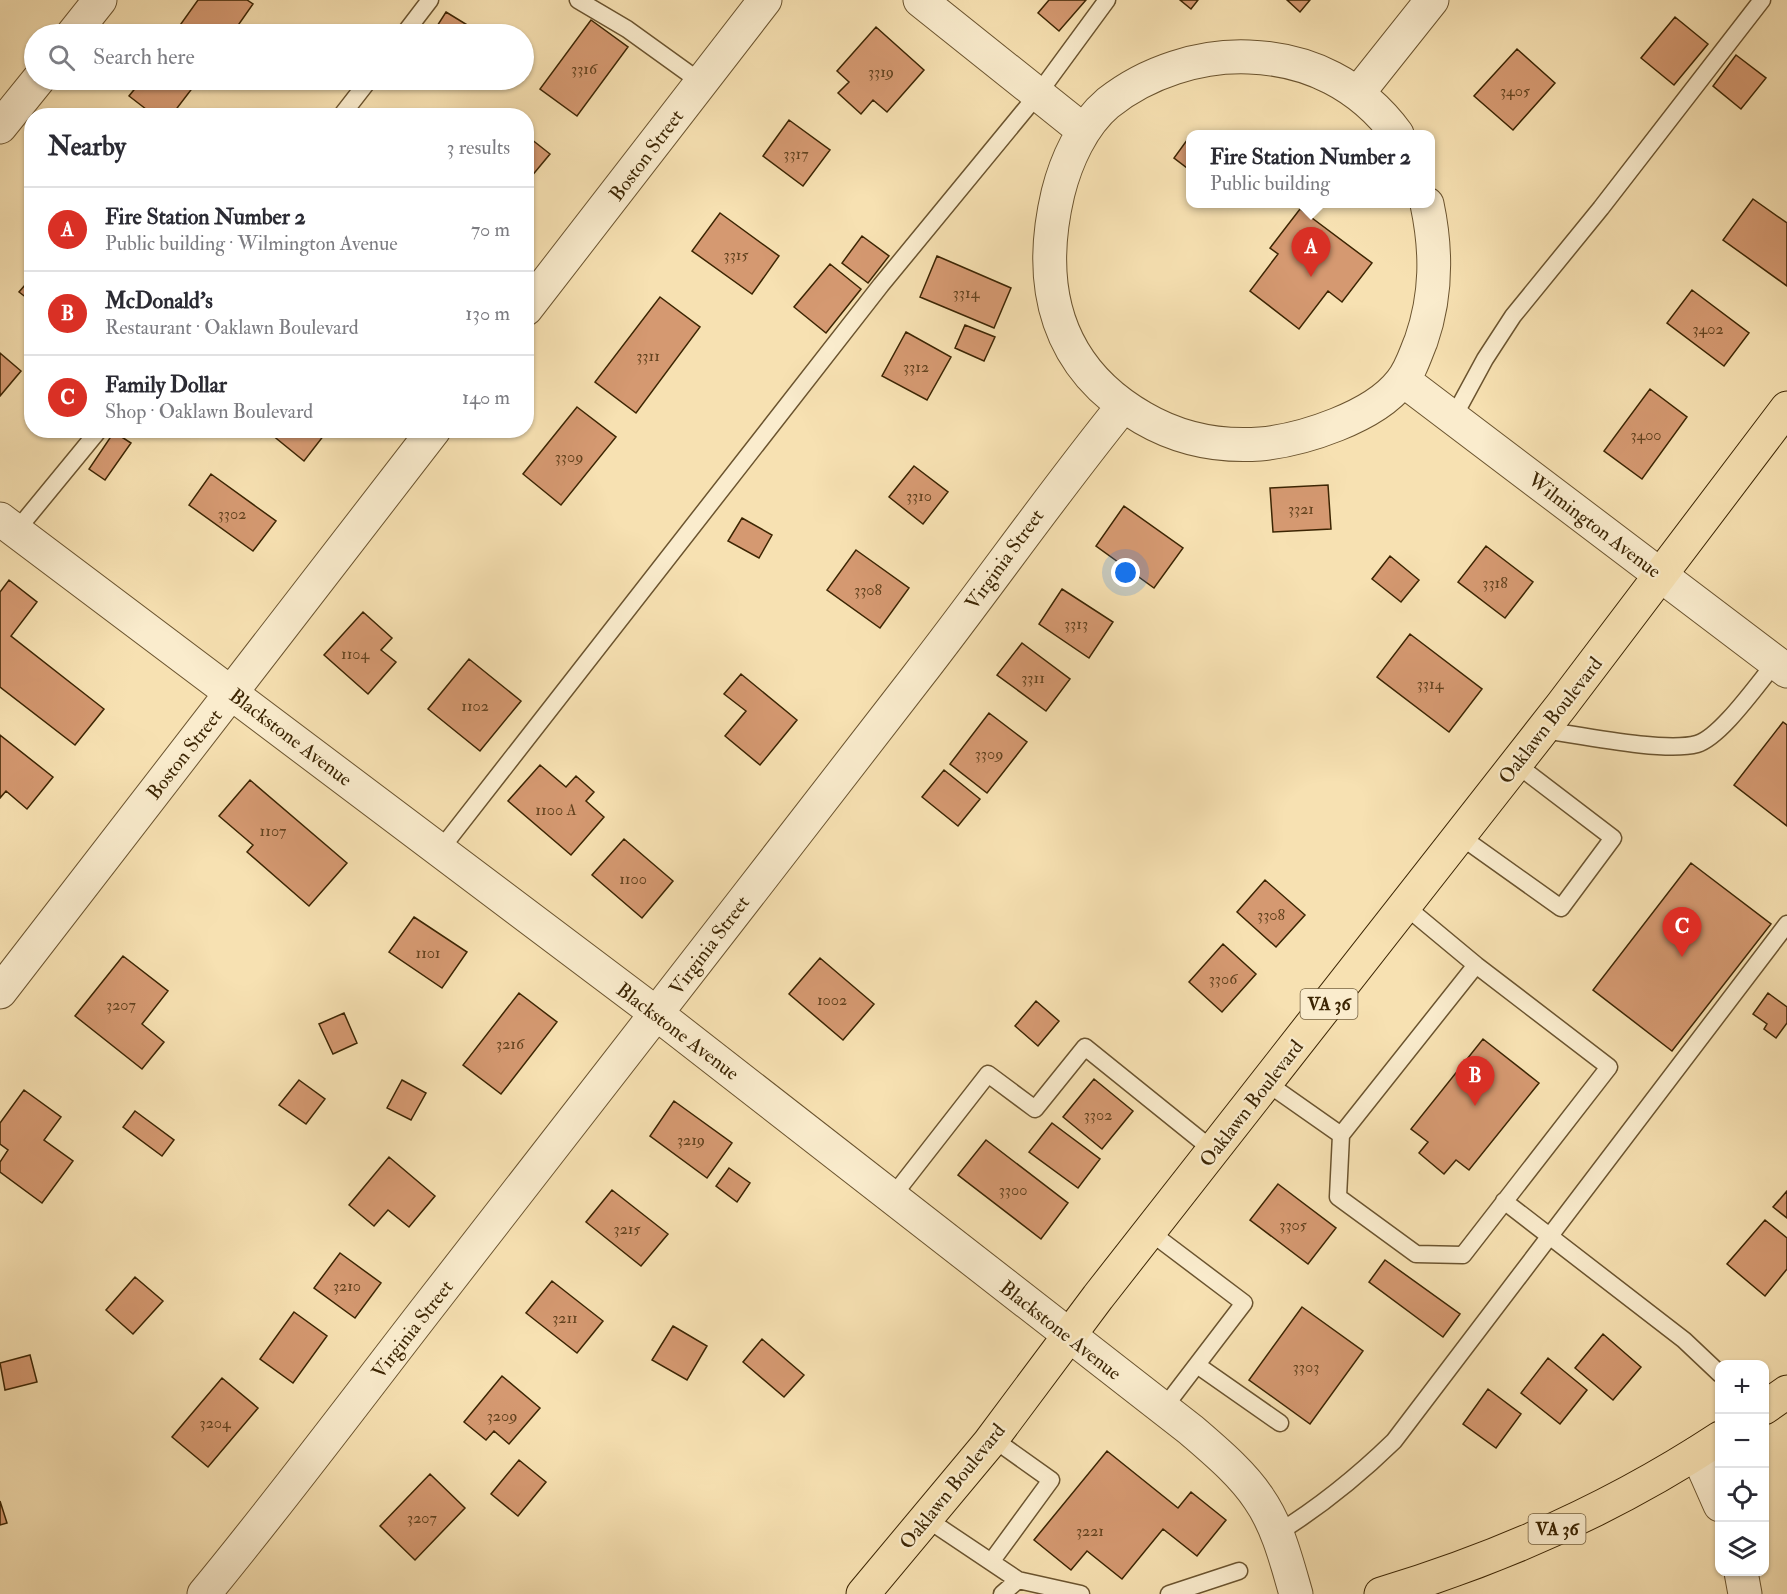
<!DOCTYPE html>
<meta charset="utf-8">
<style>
:root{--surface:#fff;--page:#f7f7f7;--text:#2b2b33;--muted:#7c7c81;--line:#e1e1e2;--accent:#d93025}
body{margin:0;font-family:"IM FELL Double Pica",serif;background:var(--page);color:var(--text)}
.controls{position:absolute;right:18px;bottom:18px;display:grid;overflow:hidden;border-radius:12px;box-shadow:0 2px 4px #0004}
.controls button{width:54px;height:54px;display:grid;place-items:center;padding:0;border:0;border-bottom:2px solid var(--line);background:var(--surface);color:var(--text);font:30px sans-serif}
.you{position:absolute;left:1126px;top:573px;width:21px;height:21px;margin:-15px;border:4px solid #fff;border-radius:50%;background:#1a73e8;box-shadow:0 0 0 9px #1a73e833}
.badge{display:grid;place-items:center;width:39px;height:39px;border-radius:50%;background:var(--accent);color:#fff;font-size:20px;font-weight:700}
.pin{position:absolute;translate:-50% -50px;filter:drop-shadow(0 2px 3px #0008)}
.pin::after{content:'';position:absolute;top:32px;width:21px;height:18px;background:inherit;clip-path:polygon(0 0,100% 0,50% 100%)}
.popup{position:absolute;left:1186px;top:130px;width:249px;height:78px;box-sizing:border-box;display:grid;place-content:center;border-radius:12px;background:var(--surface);filter:drop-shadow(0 2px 4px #0005);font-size:20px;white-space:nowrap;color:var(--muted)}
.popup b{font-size:22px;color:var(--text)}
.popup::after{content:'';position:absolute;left:50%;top:100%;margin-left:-12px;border:12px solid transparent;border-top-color:var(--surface)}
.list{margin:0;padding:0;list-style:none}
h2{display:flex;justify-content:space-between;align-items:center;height:78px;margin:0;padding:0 24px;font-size:26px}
h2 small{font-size:20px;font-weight:400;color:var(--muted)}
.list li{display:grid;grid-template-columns:39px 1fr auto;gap:18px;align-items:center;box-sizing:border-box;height:84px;padding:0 24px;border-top:2px solid var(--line)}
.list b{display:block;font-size:22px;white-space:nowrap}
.list p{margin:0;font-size:20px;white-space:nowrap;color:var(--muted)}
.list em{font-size:20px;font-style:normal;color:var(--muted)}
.icon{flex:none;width:33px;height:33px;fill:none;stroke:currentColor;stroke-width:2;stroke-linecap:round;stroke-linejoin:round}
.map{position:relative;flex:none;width:1787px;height:1594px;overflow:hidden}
.search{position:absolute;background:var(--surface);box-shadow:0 2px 4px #0004;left:24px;top:24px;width:510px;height:66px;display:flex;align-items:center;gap:15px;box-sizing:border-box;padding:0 21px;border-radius:33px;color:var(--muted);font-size:22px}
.panel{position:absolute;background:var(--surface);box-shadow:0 2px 4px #0004;left:24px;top:108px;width:510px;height:330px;border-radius:24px}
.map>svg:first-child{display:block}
.building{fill:#d59971;stroke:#3c2503;stroke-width:1.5}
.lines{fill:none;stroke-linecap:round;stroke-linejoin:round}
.service-casing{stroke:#6b542f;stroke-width:19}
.minor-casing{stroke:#6b542f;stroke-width:35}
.trunk-casing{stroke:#3c2503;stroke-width:35}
.service{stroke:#faeccd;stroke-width:16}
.minor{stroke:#faeccd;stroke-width:33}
.trunk{stroke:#f7e1b2;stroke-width:33}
.labels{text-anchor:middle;stroke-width:4.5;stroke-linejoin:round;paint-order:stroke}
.number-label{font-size:16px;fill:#62421e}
.shield{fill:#faeccd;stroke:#756140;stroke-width:1.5}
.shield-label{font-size:18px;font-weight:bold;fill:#3c2503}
.street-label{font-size:20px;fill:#3c2503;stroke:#faeccd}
</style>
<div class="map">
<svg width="1787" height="1594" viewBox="0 0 1787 1594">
<rect width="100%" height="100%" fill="#f7e1b2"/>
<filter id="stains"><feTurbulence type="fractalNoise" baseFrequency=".00333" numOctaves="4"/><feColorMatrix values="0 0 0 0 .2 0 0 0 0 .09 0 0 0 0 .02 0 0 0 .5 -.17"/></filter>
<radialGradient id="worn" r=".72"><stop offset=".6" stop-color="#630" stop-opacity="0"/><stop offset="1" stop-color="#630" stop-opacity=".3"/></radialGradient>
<!-- building -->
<path class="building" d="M198 0H247L253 4 232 34H187L178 28Z
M1049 0H1086L1059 31 1038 13Z
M1180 0H1198L1191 9Z
M1287 0H1310L1300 12Z
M446 12 482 34H432Z
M1675 17 1708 44 1674 85 1641 58Z
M591 20 628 47 577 116 540 89Z
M876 27 924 70 887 112 873 100 861 114 838 93 849 82 837 71Z
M1517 49 1555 83 1513 130 1474 96Z
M1736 55 1766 78 1741 109 1713 86Z
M142 80H186L194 86 171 116H155L129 96Z
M789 120 830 150 803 186 763 156Z
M526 135 550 154 526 183Z
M1190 136H1191V171L1174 158Z
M1753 199 1787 223V286L1723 240Z
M1300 209 1372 263 1342 302 1328 291 1299 329 1250 291 1278 254 1270 248Z
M720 213 779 256 752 294 692 251Z
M862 236 889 256 868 283 842 263Z
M937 256 1011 288 994 328 920 297Z
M830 264 861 289 826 333 794 307Z
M32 277V302L19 292Z
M1692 290 1749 333 1724 366 1667 323Z
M660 297 700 327 636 413 595 382Z
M965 325 995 337 984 361 955 348Z
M906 332 951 357 927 400 882 376Z
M0 353 21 371 0 396Z
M1650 389 1687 417 1642 479 1604 451Z
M577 407 616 437 561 505 523 474Z
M266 430H328L304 461Z
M114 432 131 443 105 480 89 469Z
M914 466 948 492 923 524 889 497Z
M211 474 276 521 253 551 189 505Z
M1328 485 1331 529 1273 532 1270 488Z
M1124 506 1183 548 1154 588 1096 546Z
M742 518 772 535 759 558 728 541Z
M1486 546 1533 582 1505 618 1458 582Z
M856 550 909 588 880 628 827 590Z
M1390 556 1419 580 1401 602 1372 579Z
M9 580 37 602 11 636 104 709 75 745 0 687V592Z
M1062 589 1113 622 1089 658 1039 624Z
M363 612 392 638 381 650 396 662 368 694 324 655Z
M1410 634 1482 689 1449 732 1377 677Z
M1022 643 1070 679 1046 711 997 675Z
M469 659 521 701 480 751 428 709Z
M741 674 797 720 760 765 725 736 746 711 724 694Z
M989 713 1027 742 987 793 950 764Z
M1783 722 1787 725V826L1734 785Z
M0 735 53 777 27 809 6 791 0 798Z
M540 765 566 787 576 776 594 792 586 801 604 817 571 855 508 801Z
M944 770 980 799 958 826 922 797Z
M250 780 347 863 309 906 247 852 253 845 219 816Z
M624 839 673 881 642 918 592 875Z
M1691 863 1771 924 1672 1051 1593 990Z
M1265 880 1305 915 1276 947 1237 912Z
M414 917 467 952 442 988 389 952Z
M1223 944 1256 974 1222 1012 1189 982Z
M123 956 168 991 142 1024 164 1042 142 1069 75 1016Z
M820 958 874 1004 843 1040 789 994Z
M519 993 557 1022 501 1094 463 1065Z
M1768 993 1787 1007V1023L1776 1038 1764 1029 1767 1024 1753 1014Z
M1036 1001 1059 1021 1038 1046 1015 1026Z
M344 1013 357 1043 333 1054 319 1024Z
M1483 1039 1539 1083 1469 1170 1456 1160 1444 1174 1419 1153 1428 1142 1411 1129Z
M1094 1079 1133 1111 1102 1149 1063 1117Z
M299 1080 325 1099 306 1124 279 1105Z
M402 1080 426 1093 411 1120 387 1108Z
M24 1090 61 1117 44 1140 73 1161 42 1203 0 1172V1162L8 1150 0 1144V1123Z
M674 1101 732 1143 707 1178 650 1136Z
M135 1111 174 1140 162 1156 123 1127Z
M1052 1123 1100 1159 1078 1188 1029 1152Z
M986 1140 1068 1203 1041 1239 958 1175Z
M389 1157 435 1196 409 1227 388 1210 374 1226 349 1205Z
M729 1168 750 1183 737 1202 716 1186Z
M1278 1184 1336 1228 1308 1264 1250 1220Z
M612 1190 668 1234 641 1266 586 1222Z
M1787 1191V1218L1773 1207Z
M1765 1220 1787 1238V1269L1765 1296 1727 1264Z
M340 1253 381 1283 355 1318 314 1288Z
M1385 1260 1460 1314 1443 1337 1369 1282Z
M135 1277 163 1301 133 1334 106 1310Z
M552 1281 603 1321 577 1353 526 1313Z
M1302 1307 1363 1351 1310 1424 1249 1380Z
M294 1312 327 1336 293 1383 260 1359Z
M673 1326 707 1346 687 1380 652 1360Z
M1603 1334 1641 1367 1613 1400 1575 1368Z
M762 1339 804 1375 784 1397 743 1362Z
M30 1355 37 1382 5 1390 0 1363Z
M1548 1358 1587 1390 1560 1424 1521 1393Z
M502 1376 540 1408 509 1444 494 1431 486 1440 464 1422Z
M222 1378 258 1408 208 1467 172 1437Z
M1488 1389 1521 1414 1496 1448 1463 1424Z
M1107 1451 1178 1508 1191 1492 1226 1520 1197 1556 1163 1529 1122 1579 1087 1551 1071 1570 1034 1540Z
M519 1460 546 1482 518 1516 491 1494Z
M430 1474 465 1508 415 1560 380 1526Z
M0 1501 7 1523 0 1525Z"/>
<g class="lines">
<!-- service casing -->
<g class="service-casing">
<path id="service" d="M578 0 627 29 702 83
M404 34 430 0
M341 116 369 80
M1453 418 1485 359 1513 316 1601 208 1762 0
M16 531 99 430
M1543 730C1579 735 1665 753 1697 744 1721 737 1759 682 1776 662
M1460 836 1561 908 1613 838 1516 764
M440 850 881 285 1038 94 1107 0
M1405 906 1476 965
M1476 965 1609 1067 1463 1255 1416 1254 1338 1197 1341 1135Z
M1267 1083 1341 1135
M892 1197 988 1074 1035 1109 1085 1047 1214 1151
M1504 1201 1684 1340 1720 1374
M1150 1232 1244 1303 1163 1409
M1197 1365 1280 1423
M927 1519 1018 1580 1081 1594
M1276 1534C1320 1507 1357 1477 1394 1441L1787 924
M991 1562 1051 1480 992 1438
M1002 1594 1018 1580
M1169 1594 1239 1571"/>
</g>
<!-- minor casing -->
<g class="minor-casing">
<path id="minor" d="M920 0 1084 131
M73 34 100 0
M1358 93 1432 0
M0 127 38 80
M1397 134C1361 85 1309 59 1249 57 1200 55 1147 72 1108 103 1082 125 1066 161 1058 193 1036 286 1056 368 1143 418 1179 439 1218 447 1260 444 1303 440 1374 417 1401 382 1411 370 1415 355 1421 341 1437 295 1437 251 1427 204
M526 309 765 0
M1403 380 1787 671
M0 519 657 1014 1191 1430C1214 1450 1242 1473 1259 1499 1278 1526 1287 1563 1296 1594
M0 992 434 430
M1697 1453 1720 1505
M1741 1572 1745 1594
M204 1594C284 1497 359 1396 436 1297 597 1090 757 884 917 677 987 587 1051 495 1123 406"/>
</g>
<!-- trunk casing -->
<g class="trunk-casing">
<path id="trunk" d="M1764 1408 1787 1392
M863 1594 989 1443 1098 1297 1562 705 1787 408
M1381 1594C1501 1558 1615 1507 1720 1438"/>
</g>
<!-- service -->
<use href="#service" class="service"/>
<!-- minor -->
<use href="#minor" class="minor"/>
<!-- trunk -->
<use href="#trunk" class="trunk"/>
</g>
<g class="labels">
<!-- number labels -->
<g class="number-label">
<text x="584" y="74">3316</text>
<text x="881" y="77">3319</text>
<text x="1515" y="96">3405</text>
<text x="796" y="159">3317</text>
<text x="736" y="260">3315</text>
<text x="966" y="298">3314</text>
<text x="1708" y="334">3402</text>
<text x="648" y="361">3311</text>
<text x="916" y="372">3312</text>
<text x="1646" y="440">3400</text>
<text x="569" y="462">3309</text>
<text x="919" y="501">3310</text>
<text x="1301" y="514">3321</text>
<text x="232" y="519">3302</text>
<text x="1495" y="588">3318</text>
<text x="868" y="595">3308</text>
<text x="1076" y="629">3313</text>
<text x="355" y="659">1104</text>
<text x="1033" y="683">3311</text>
<text x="1430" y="689">3314</text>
<text x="475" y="711">1102</text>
<text x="989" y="759">3309</text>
<text x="556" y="815">1100 A</text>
<text x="273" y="836">1107</text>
<text x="633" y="884">1100</text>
<text x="1271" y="920">3308</text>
<text x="428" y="958">1101</text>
<text x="1223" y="984">3306</text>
<text x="832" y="1005">1002</text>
<text x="121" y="1010">3207</text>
<text x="510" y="1049">3216</text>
<text x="1098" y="1120">3302</text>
<text x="691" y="1145">3219</text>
<text x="1013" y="1195">3300</text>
<text x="1293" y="1230">3305</text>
<text x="627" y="1234">3215</text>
<text x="347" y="1291">3210</text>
<text x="565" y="1323">3211</text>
<text x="1306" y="1372">3303</text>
<text x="502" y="1421">3209</text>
<text x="215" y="1428">3204</text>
<text x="422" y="1523">3207</text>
<text x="1090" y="1536">3221</text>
</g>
<!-- shield labels -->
<g class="shield">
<rect x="1300.5" y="989" width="57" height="30" rx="4.5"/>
<rect x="1528.5" y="1514" width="57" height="30" rx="4.5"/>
</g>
<g class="shield-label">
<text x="1329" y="1010">VA 36</text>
<text x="1557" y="1535">VA 36</text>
</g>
<!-- street labels -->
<g class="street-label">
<text transform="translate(646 155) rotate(-53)" y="7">Boston Street</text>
<text transform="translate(1595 525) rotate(37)" y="7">Wilmington Avenue</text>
<text transform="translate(1004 559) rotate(-54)" y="7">Virginia Street</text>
<text transform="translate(1550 720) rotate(-52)" y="7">Oaklawn Boulevard</text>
<text transform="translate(291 737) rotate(37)" y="7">Blackstone Avenue</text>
<text transform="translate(184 754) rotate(-52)" y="7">Boston Street</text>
<text transform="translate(709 945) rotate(-53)" y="7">Virginia Street</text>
<text transform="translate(678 1031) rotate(37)" y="7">Blackstone Avenue</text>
<text transform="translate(1251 1103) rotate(-52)" y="7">Oaklawn Boulevard</text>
<text transform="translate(412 1329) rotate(-52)" y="7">Virginia Street</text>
<text transform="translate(1061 1330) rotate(38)" y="7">Blackstone Avenue</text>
<text transform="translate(952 1486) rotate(-51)" y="7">Oaklawn Boulevard</text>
</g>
</g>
<rect width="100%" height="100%" filter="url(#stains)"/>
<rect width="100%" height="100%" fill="url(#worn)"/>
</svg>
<div class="controls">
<button>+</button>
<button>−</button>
<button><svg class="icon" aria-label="locate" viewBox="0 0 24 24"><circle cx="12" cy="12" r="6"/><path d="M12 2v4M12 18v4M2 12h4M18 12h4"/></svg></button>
<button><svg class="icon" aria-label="layers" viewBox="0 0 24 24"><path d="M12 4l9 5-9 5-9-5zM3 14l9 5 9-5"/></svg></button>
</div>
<div class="you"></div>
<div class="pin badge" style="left:1311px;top:277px">A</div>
<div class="popup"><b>Fire Station Number 2</b>Public building</div>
<div class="pin badge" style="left:1475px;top:1106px">B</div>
<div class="pin badge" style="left:1682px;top:957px">C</div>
<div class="search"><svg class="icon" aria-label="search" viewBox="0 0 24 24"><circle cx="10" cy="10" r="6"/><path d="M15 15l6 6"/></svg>Search here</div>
<section class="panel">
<h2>Nearby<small>3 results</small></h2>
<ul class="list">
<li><span class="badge">A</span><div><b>Fire Station Number 2</b><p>Public building · Wilmington Avenue</p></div><em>70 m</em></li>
<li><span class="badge">B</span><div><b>McDonald's</b><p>Restaurant · Oaklawn Boulevard</p></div><em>130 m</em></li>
<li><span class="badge">C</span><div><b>Family Dollar</b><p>Shop · Oaklawn Boulevard</p></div><em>140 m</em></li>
</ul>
</section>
</div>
